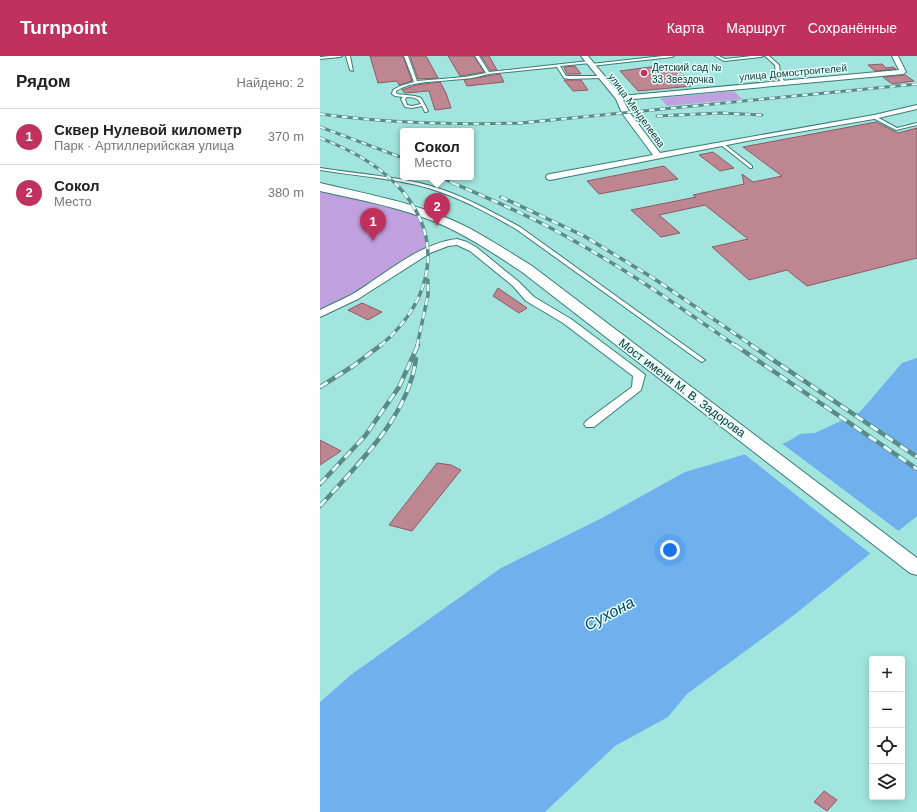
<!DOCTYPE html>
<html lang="ru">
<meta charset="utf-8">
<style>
:root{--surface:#fff;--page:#f2f2f2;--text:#222;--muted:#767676;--line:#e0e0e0;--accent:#c0325d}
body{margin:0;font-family:Arial,sans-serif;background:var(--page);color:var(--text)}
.controls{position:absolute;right:12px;bottom:12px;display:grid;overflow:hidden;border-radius:4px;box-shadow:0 2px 10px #0003}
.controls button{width:36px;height:36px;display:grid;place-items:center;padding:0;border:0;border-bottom:1px solid var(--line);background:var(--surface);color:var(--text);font:20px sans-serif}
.you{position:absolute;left:350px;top:494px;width:14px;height:14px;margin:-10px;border:3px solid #fff;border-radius:50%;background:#1a73e8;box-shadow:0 0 0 6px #1a73e833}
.badge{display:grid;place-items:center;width:26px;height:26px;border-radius:50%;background:var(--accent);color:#fff;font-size:13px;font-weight:700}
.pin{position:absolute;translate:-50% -33px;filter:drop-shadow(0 1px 2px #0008)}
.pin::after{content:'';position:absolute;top:21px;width:14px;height:12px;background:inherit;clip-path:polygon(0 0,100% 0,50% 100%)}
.popup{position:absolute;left:80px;top:72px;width:74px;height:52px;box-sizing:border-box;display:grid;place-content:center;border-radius:4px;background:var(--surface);filter:drop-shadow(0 1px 3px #0005);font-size:13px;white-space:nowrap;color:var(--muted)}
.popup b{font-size:15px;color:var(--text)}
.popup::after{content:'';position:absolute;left:50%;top:100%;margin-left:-8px;border:8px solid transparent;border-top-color:var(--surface)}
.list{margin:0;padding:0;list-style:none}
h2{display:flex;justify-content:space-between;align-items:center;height:52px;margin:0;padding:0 16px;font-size:17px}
h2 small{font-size:13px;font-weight:400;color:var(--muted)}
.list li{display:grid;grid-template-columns:26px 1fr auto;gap:12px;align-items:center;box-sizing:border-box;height:56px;padding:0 16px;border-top:1px solid var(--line)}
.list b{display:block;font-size:15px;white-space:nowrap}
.list p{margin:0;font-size:13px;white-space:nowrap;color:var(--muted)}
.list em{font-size:13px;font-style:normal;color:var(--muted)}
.icon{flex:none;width:22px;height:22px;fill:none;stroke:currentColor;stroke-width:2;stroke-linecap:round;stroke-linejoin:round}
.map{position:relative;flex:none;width:597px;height:756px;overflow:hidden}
header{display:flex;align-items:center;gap:24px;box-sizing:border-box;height:56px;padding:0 20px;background:var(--accent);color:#fff}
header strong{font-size:19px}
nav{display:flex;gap:22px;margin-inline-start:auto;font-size:14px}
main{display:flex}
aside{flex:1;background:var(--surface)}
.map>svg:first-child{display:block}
.green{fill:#c0a0de}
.water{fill:#6fb1ee}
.pier{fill:#a1e5de}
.building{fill:#be8690;stroke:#8e5a64}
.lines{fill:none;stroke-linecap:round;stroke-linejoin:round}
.lane-casing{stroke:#387c76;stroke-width:2}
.street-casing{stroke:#387c76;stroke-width:2}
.secondary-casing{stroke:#387c76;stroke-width:2}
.lane{fill:#fff;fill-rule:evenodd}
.street{fill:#fff;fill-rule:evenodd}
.secondary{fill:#fff;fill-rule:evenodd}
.rail-far2-casing{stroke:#5b8b86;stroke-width:3}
.rail-far1-casing{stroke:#5b8b86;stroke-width:3.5}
.rail-casing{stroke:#5b8b86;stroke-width:4.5}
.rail-far2{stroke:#defffb;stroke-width:2;stroke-dasharray:5.5;stroke-linecap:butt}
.rail-far1{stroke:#defffb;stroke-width:2.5;stroke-dasharray:7;stroke-linecap:butt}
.rail{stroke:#defffb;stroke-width:3;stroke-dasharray:9;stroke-linecap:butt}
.poi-dot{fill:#c0325d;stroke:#defffb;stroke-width:1.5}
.labels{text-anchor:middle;stroke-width:3;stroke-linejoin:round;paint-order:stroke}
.far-poi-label{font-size:10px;fill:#173330;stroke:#defffb;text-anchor:start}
.far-street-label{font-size:10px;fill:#173330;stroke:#defffb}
.street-label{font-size:12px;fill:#173330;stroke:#defffb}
.near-water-label{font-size:16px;font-style:italic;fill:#12436b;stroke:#defffb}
</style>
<header>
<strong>Turnpoint</strong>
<nav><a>Карта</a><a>Маршрут</a><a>Сохранённые</a></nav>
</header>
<main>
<aside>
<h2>Рядом<small>Найдено: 2</small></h2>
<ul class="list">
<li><span class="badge">1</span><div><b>Сквер Нулевой километр</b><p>Парк · Артиллерийская улица</p></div><em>370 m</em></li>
<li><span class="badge">2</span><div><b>Сокол</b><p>Место</p></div><em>380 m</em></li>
</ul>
</aside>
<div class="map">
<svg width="597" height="756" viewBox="0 0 597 756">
<rect width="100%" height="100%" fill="#a1e5de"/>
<!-- green -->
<path class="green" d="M414 35 422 43 347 50 340 42Z
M0 131 97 156 105 175 107 195 0 258Z"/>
<!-- water -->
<path class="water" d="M597 302V460L474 559 367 638 348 661 295 690 225 756H0V646L32 618 181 512 282 462 365 416 467 386 480 378 495 377 540 356 582 307Z"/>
<!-- pier -->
<path class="pier" d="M532 358 597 401V413L522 362Z
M460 386 580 476 552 499 423 397Z"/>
<!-- building -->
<path class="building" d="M50 0H83L92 25 79 29 77 25 58 27Z
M90 0H106L118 22 98 23Z
M128 0H154L164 16 140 20Z
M161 0H169L177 14H170Z
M353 8 373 30 318 35 300 15Z
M562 8 566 12 573 11 576 13 555 15 548 9Z
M255 10 261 18H247L244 11Z
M180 18 184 26 147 30 144 24Z
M585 19 594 25 572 28 563 21Z
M244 24H261L268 34 253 35Z
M120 26 126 37 131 52 115 54 109 35 85 37 82 34 96 29Z
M556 66 578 77 597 72V202L487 230 467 214 429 224 392 191 428 183 385 149 339 159 360 177 341 181 311 154 376 141 373 139 424 128 422 118 433 126 462 120 423 91Z
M393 96 414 112 400 115 379 99Z
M344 110 358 123 279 138 267 125Z
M178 232 207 252 199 257 173 240Z
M42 247 62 256 48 264 28 254Z
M0 384 21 395 0 409Z
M117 407 131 409 141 414 92 475 69 469Z
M504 735 517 744 507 755 494 746Z"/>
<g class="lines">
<!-- lane casing -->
<g class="lane-casing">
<path id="lane" d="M10 0H22L20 1 0 3V1Z
M26 0H30L33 15 30 14Z
M84 0H88L97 25 145 21 166 17 155 0H159L169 16 269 5H270V7L240 10 246 20H281L283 21 281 22 249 23 244 22 237 11 168 18C156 22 144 23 131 24 112 26 92 25 76 35V37L77 38 95 40 101 42 108 55 106 56H105L102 50 92 52 85 51 81 43 83 41 75 40 72 38 73 34 80 30 94 26ZM87 41C94 42 97 41 101 48L92 50 87 49 85 43Z
M343 0H354L352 1 271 10 269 9 271 8Z
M395 0H399L405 3 432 0H443L441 1 404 5Z
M445 0H449L459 9 460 17 465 27 464 28H462L456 17 455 9Z
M553 60H555L577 72 597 67V69L576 74 553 62Z
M401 87H403L432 110V112H430L401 89Z
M0 112C37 118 75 120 111 130 142 139 171 155 200 171L385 304 382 306 380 305 196 173C168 157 139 141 108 132 73 122 36 120 0 114Z"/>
</g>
<!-- street casing -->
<g class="street-casing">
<path id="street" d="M261 0H268L301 40 579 14 572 0H578L586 16 583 18 303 44 310 57 340 97 554 59 597 49V53L554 63 432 84 230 124 227 123 226 121 227 119 230 118 333 99 302 57 296 43Z
M137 183 147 186 156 191 199 226 214 241 251 263 323 317 325 319 321 334 274 371H266L264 368 266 365 312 331 313 320 243 267 206 245 193 230 150 195 137 189 128 190 110 197 38 243 0 261V254C10 249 21 244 31 239 63 220 99 187 137 183Z"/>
</g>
<!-- secondary casing -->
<g class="secondary-casing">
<path id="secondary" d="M0 127C42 137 87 145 127 162 157 174 184 193 212 210L597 502V519L590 517 202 216C175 198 148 180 118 167 80 151 39 144 0 135Z"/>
</g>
<!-- lane -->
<use href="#lane" class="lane"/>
<!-- street -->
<use href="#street" class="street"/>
<!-- secondary -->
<use href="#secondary" class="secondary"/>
<!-- rail-far2 casing -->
<g class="rail-far2-casing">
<path id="rail-far2" d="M0 58C67 67 134 69 201 67L597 28
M337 60 401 57 442 59
M0 71 83 102
M0 82C28 93 54 106 76 128
M120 121 135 128"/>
</g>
<!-- rail-far1 casing -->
<g class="rail-far1-casing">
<path id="rail-far1" d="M133 127C174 145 217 163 256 186 312 217 364 254 416 290
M181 141 264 180 333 222 433 290
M60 290C114 244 127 180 75 127
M97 290 108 239V224"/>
</g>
<!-- rail casing -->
<g class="rail-casing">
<path id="rail" d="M415 289 597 413
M431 289 597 401
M0 331 33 310 61 289
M0 428 45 380 79 331 98 289
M0 450C38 408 88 361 96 303"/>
</g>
<!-- rail-far2 -->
<use href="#rail-far2" class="rail-far2"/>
<!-- rail-far1 -->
<use href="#rail-far1" class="rail-far1"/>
<!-- rail -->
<use href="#rail" class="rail"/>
</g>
<!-- markers -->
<circle class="poi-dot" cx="324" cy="17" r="4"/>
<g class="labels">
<!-- far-poi labels -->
<g class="far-poi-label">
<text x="332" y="15">Детский сад №<tspan x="332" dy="12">33 Звёздочка</tspan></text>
</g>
<!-- far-street labels -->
<g class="far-street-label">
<text transform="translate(473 16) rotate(-5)" y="4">улица Домостроителей</text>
<text transform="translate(317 54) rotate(54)" y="4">улица Менделеева</text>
</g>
<!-- street labels -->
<g class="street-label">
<text transform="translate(362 332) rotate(37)" y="4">Мост имени М. В. Задорова</text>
</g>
<!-- near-water labels -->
<g class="near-water-label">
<text transform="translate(289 557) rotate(-28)" y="6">Сухона</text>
</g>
</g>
</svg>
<div class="controls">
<button>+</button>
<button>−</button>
<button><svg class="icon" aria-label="locate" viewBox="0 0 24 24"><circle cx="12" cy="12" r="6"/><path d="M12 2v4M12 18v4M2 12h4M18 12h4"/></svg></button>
<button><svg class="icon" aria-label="layers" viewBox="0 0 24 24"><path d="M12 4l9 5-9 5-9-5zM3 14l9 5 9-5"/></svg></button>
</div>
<div class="you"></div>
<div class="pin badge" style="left:53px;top:185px">1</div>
<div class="pin badge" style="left:117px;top:170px">2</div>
<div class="popup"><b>Сокол</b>Место</div>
</div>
</main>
